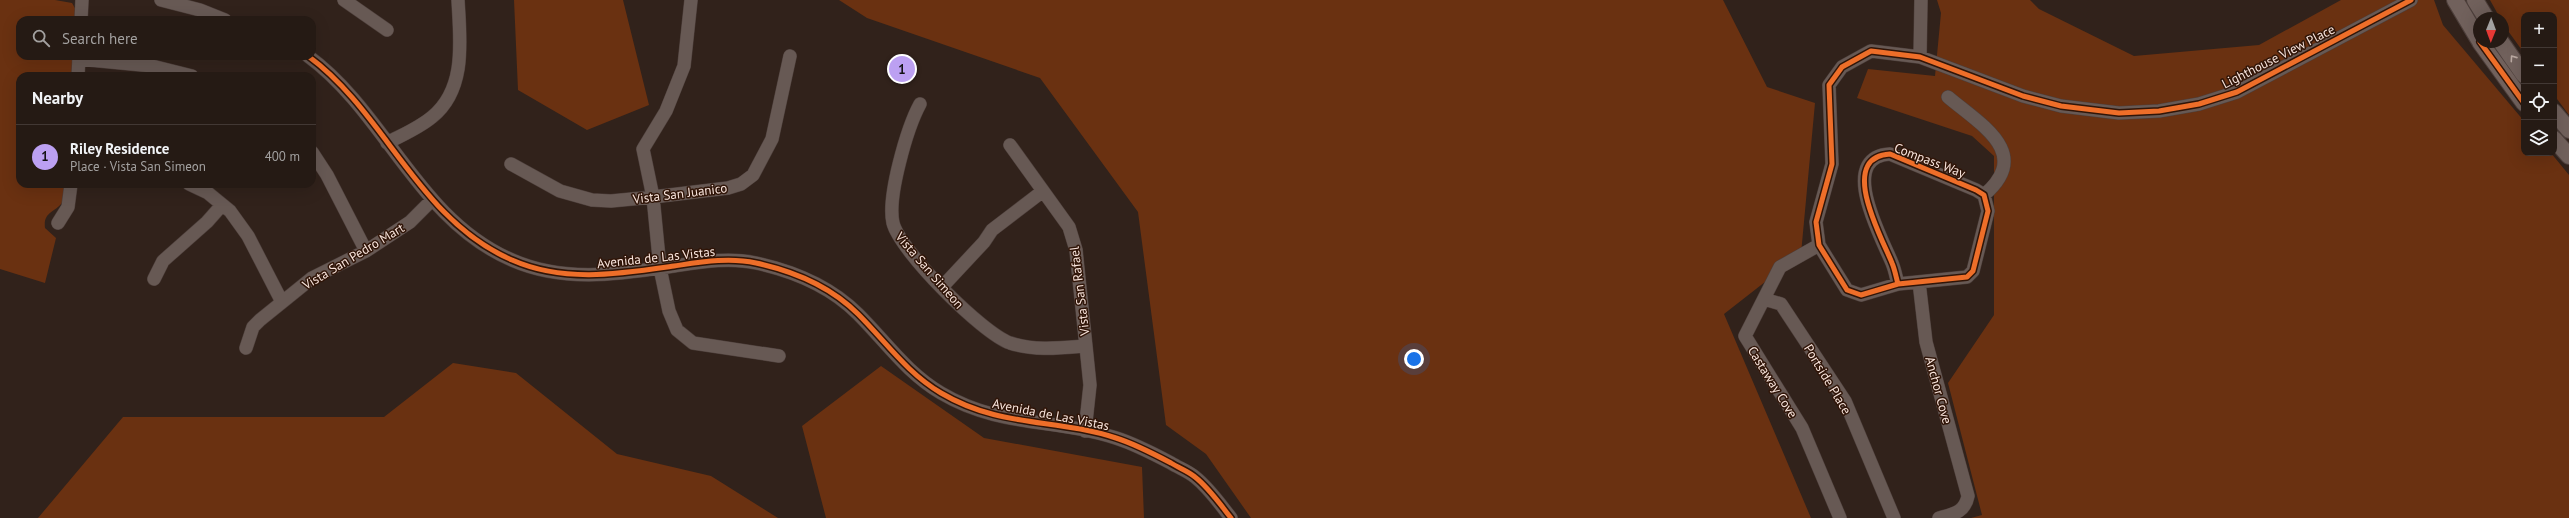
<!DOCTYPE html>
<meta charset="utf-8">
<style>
:root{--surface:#251a14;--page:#2d231d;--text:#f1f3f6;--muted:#a3a1a0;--line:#423834;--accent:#bca0f2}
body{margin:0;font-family:"PT Sans",sans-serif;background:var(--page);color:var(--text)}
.controls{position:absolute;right:12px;top:12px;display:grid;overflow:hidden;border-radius:8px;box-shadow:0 4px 16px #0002}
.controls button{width:36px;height:36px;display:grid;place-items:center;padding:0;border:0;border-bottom:1px solid var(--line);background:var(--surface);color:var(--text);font:20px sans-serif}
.compass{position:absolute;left:2473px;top:12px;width:36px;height:36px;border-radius:50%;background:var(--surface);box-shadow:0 4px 16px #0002;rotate:181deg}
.you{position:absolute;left:1414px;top:359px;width:14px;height:14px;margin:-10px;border:3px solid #fff;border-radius:50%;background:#1a73e8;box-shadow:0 0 0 6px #1a73e833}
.badge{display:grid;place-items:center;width:26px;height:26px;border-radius:50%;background:var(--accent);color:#111;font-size:13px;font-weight:700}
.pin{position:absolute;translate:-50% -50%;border:2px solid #fff;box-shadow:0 1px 4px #0006}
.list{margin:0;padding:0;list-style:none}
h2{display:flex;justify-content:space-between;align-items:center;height:52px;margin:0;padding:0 16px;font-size:17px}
h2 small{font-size:13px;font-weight:400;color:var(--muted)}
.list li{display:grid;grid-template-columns:26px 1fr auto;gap:12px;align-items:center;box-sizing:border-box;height:64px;padding:0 16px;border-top:1px solid var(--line)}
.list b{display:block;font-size:15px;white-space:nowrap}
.list p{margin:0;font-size:13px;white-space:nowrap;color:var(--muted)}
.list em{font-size:13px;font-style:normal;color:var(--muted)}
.icon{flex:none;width:22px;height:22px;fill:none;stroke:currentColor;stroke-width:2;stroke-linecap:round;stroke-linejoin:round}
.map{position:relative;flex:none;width:2569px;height:518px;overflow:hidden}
.search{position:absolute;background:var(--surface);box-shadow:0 4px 16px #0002;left:16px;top:16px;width:300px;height:44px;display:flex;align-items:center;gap:10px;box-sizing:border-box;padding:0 14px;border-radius:12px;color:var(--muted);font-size:15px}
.panel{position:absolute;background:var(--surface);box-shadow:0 4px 16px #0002;left:16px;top:72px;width:300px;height:116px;border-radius:12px}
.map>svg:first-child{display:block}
.green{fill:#6a3111}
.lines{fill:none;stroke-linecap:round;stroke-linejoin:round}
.minor-casing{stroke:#4d3f3b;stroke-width:14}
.major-casing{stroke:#4d3f3b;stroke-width:18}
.minor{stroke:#675954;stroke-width:13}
.major{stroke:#71615c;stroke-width:16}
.cycleway-casing{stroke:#301508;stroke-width:8}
.cycleway{stroke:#ee6e29;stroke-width:5}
.oneway{stroke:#bcaaa3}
.labels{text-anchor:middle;stroke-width:3;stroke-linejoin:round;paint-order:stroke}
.street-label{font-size:13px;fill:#f9e5dd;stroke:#301508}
</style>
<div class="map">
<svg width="2569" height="518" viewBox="0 0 2569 518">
<rect width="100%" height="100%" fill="#31221b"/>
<!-- green -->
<path class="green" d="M0 0H55L72 3 76 10V20H20V56H74L73 76H20V184H65L62 203C54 213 43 212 45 228L56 238 45 283 0 269Z
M514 0H623L649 105 587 130 518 90Z
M839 0H1723L1767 87 1815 103 1801 254 1724 314 1811 518H1251L1206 454 1166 425 1138 212 1040 78 867 18Z
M1937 0H2030L2039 9 2134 56 2259 45 2341 0H2434L2443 25 2524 121V153H2551L2569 175V518H1971L1982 515 1948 383 1994 315V156L1972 136 1857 98 1868 69 1935 76 1941 13Z
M2490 0H2569V115L2554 95V15H2524V53L2503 24V18H2500Z
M453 363 516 373 617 454 711 476 778 518H38L123 417H384Z
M881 366 984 438 1142 467 1144 518H826L802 426Z"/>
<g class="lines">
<!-- minor casing -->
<g class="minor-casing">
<path id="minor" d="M161 0 200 10 225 20
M344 0 387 30
M691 0 684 66 666 111 643 149 653 197 660 268 669 311 677 330 693 343 779 356
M81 20 82 0
M308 56C386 113 418 220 512 260 564 283 619 274 674 266 701 262 729 257 756 263 793 271 831 287 858 314 886 342 907 373 941 393 1000 428 1055 418 1116 438 1135 444 1154 454 1171 463 1179 468 1188 471 1195 477 1209 488 1220 504 1231 518
M1920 57 1921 0
M79 59 152 66 192 76
M78 76 79 56
M1948 97C1981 125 2033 153 1984 195
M920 104C907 128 887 197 893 223 900 251 982 333 1010 343 1035 351 1060 348 1085 346
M387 143C402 135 419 128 432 117 467 89 460 39 458 0
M1010 145 1069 227 1076 250 1090 385 1085 431
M312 152 327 175 366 251
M511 164 560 191 592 200 611 201 653 197 728 188 741 184 753 175 772 139 790 56
M189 184 208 193 230 211 248 236 282 302
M58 223 68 207 71 184
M1819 245 1780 267 1745 336 1802 428 1840 518
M154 279 163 261 207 222 222 205
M1919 282 1926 342 1968 496C1965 512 1954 514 1939 518
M1898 284C1896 277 1895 270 1892 263 1883 240 1836 157 1890 154L1976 190 1984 195 1988 211 1973 271 1967 277 1898 284 1861 295 1847 290 1819 245 1816 222 1832 164 1829 85 1842 67 1871 51 1920 57 2023 96 2061 106 2119 113 2159 111 2199 104 2237 92 2411 0
M942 287 984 242 992 230 1043 191
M1764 299 1781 304 1845 401 1894 518
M246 348 253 327 260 320 312 278 366 251 410 222 432 200"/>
</g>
<!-- major casing -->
<g class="major-casing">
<path id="major" d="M2455 0 2479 40
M2475 0 2486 18
M2480 42 2524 103
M2501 42 2524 75
M2554 112 2569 130
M2554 139 2569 156"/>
</g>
<!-- minor -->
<use href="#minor" class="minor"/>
<!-- major -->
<use href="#major" class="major"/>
<!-- cycleway casing -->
<g class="cycleway-casing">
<path id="cycleway" d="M2480 42 2524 103
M308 56C386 113 418 220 512 260 564 283 619 274 674 266 701 262 729 257 756 263 793 271 831 287 858 314 886 342 907 373 941 393 1000 428 1055 418 1116 438 1135 444 1154 454 1171 463 1179 468 1188 471 1195 477 1209 488 1220 504 1231 518
M1898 284C1896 277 1895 270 1892 263 1883 240 1836 157 1890 154L1976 190 1984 195 1988 211 1973 271 1967 277 1898 284 1861 295 1847 290 1819 245 1816 222 1832 164 1829 85 1842 67 1871 51 1920 57 2023 96 2061 106 2119 113 2159 111 2199 104 2237 92 2411 0"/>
</g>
<!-- cycleway -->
<use href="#cycleway" class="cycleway"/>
</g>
<!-- one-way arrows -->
<defs><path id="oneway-chevron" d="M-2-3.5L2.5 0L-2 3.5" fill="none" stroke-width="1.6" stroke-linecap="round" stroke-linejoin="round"/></defs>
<use class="oneway" href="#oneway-chevron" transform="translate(2513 58) rotate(-125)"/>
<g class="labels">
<!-- street labels -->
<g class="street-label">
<text transform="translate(2278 56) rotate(-27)" y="5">Lighthouse View Place</text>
<text transform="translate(1930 160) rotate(21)" y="5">Compass Way</text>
<text transform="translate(680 193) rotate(-7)" y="5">Vista San Juanico</text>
<text transform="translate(353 256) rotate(-31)" y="5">Vista San Pedro Mart</text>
<text transform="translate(656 257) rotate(-6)" y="5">Avenida de Las Vistas</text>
<text transform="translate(930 270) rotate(49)" y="5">Vista San Simeon</text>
<text transform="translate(1079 291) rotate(-97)" y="5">Vista San Rafael</text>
<text transform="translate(1828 379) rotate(59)" y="5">Portside Place</text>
<text transform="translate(1773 382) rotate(58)" y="5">Castaway Cove</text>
<text transform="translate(1939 390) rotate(75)" y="5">Anchor Cove</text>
<text transform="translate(1051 414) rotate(11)" y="5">Avenida de Las Vistas</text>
</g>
</g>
</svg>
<div class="controls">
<button>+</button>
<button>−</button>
<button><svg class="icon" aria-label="locate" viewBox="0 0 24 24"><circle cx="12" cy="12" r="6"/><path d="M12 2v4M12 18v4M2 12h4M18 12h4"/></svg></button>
<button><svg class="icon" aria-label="layers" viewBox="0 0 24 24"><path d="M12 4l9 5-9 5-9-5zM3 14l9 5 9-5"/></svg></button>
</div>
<svg class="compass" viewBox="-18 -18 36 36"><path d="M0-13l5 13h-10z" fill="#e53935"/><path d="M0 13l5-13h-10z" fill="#a3a1a0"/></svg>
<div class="you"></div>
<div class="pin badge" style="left:902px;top:69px">1</div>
<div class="search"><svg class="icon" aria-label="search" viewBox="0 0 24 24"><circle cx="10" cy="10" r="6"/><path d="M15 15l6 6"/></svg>Search here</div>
<section class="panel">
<h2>Nearby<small></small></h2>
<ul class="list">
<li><span class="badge">1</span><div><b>Riley Residence</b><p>Place · Vista San Simeon</p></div><em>400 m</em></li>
</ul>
</section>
</div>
